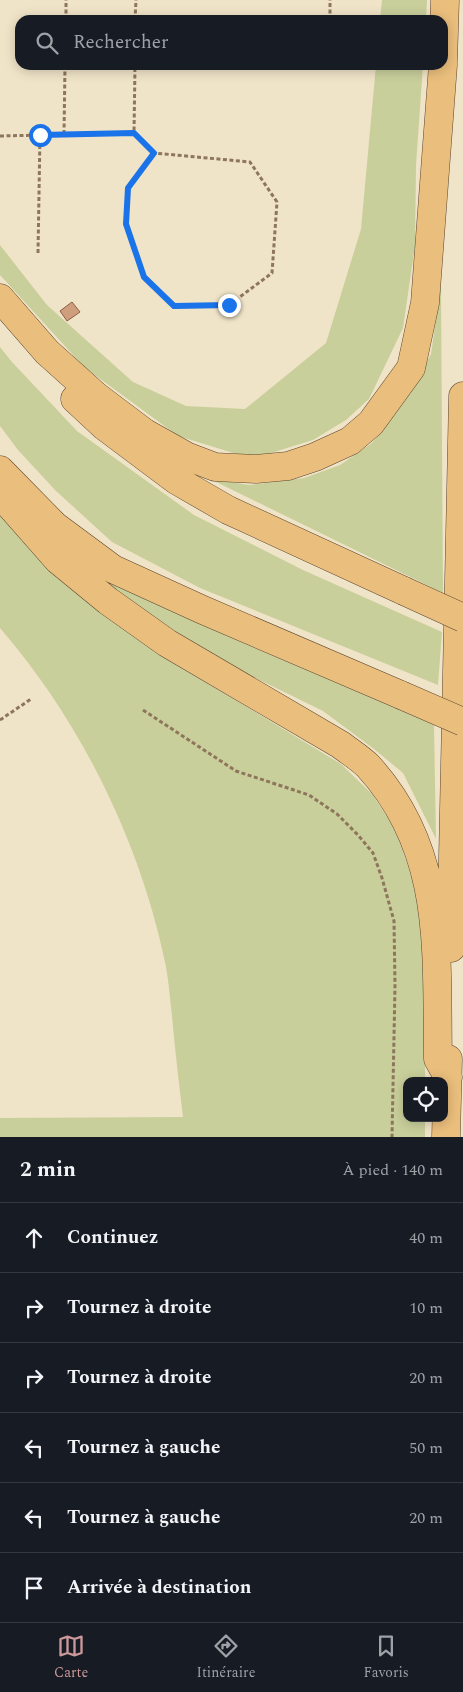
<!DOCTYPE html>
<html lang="fr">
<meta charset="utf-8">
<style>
:root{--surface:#171b24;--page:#242831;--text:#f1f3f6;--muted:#9ea1a6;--line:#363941;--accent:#cc999b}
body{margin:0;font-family:Spectral,serif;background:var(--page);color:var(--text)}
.controls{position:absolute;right:15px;bottom:15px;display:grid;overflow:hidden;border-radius:10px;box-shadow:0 2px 12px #0003}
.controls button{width:45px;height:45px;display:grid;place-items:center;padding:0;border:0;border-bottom:1px solid var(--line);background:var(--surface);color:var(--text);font:25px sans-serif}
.stop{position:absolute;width:15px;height:15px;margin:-11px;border:4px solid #1a73e8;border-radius:50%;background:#fff}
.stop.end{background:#1a73e8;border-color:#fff;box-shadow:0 1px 5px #0008}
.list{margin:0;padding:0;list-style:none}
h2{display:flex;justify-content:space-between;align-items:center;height:65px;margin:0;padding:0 20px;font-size:21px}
h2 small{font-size:16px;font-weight:400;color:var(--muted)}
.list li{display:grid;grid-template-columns:32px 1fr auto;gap:15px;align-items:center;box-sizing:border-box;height:70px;padding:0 20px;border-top:1px solid var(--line)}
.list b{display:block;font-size:19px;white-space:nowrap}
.list em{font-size:16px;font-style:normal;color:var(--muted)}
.icon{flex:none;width:28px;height:28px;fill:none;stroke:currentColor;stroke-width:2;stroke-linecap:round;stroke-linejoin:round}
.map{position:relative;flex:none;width:463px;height:1137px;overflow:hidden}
.search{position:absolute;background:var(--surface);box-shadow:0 2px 12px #0003;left:15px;right:15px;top:15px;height:55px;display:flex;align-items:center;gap:12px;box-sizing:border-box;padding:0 18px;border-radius:15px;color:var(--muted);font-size:19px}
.sheet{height:485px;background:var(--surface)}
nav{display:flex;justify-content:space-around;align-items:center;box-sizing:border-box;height:70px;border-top:1px solid var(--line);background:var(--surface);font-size:14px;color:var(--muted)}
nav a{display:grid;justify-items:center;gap:2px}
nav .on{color:var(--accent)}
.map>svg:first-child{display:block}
.green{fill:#c9cf9b}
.building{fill:#cf9f7d;stroke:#8d5f41}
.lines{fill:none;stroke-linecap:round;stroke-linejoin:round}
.trunk-casing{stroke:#5b4430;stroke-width:29}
.path{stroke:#8d765c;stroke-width:3;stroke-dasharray:4 2.5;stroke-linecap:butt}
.trunk{stroke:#eabe7c;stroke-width:28}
.trunk-bridge-casing{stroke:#5b4430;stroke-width:29;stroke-linecap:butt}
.trunk-bridge{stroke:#eabe7c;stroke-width:28}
.route{stroke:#1a73e8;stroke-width:6}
</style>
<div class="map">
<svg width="463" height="1137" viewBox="0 0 463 1137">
<rect width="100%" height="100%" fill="#f0e4c8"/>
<!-- green -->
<path class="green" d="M382 0H427L426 20H380Z
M376 65H423L416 165 415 246 403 328 369 399 346 420 313 440 271 453 243 456 178 436 84 367 0 275V245L47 305 133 382 186 406 245 409 326 343 361 229Z
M441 284 443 593 210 479 250 485 304 478 340 465 372 443 409 395 431 354Z
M0 347 12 362 77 431 194 515 303 570 442 632 438 685 200 588 112 542 56 491 18 450 0 426Z
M0 515 52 569 93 606 204 681 341 764 372 794 396 830 422 908 426 1008 425 1081H407V1118H425V1137H0V1118L183 1117C179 1084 175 1050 172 1016 170 1000 169 983 166 967 141 844 82 723 0 628Z
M84 568 434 725 436 839 403 773 374 749 323 711 190 646Z"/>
<!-- building -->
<path class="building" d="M72 302 80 312 67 321 60 311Z"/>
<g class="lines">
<!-- trunk casing -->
<g class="trunk-casing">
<path id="trunk" d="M443 62 445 0
M0 298 47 352 96 396 145 433 186 456 215 467 256 469 288 466 315 457 350 441 371 423 411 368 425 303 443 65
M75 399 104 426 176 480 228 510 404 591
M0 470 55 526 113 569 203 610 401 695
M0 494 58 560 108 601 167 643 341 745C350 752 360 758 368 766 446 851 436 952 438 1059L448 1077
M451 948 463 396
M446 1137 448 1059"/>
</g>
<!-- path -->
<path class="path" d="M66 20V0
M135 20 136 0
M330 20V0
M134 133 154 153 250 162 277 202 272 273 229 305 175 306 144 277 126 224 128 188 154 153
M64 134 65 65
M0 136 134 133 135 65
M38 253 40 135
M143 710 236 771 309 795 337 814 358 835 373 853 382 878 394 921 395 986 392 1137
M0 720 31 699"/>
<!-- trunk -->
<use href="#trunk" class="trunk"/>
<!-- trunk-bridge casing -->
<g class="trunk-bridge-casing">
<path id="trunk-bridge" d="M404 591 463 618
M401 695 463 722"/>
</g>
<!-- trunk-bridge -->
<use href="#trunk-bridge" class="trunk-bridge"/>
</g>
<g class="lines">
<!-- route -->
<path class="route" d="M40 135 134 133 154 153 128 188 126 224 144 277 174 306 229 305"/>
</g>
</svg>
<div class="controls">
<button><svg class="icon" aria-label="locate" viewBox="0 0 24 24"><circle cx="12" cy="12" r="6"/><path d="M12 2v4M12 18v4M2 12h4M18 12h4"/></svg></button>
</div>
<div class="stop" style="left:40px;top:135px"></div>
<div class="stop end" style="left:229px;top:305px"></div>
<div class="search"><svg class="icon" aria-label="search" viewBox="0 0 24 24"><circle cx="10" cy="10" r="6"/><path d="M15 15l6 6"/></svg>Rechercher</div>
</div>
<section class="sheet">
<h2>2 min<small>À pied · 140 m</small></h2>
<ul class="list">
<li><svg class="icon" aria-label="ahead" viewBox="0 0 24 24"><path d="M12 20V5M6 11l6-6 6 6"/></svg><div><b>Continuez</b></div><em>40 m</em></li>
<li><svg class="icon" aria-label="right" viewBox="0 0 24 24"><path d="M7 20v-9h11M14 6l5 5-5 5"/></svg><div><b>Tournez à droite</b></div><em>10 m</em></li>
<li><svg class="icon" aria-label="right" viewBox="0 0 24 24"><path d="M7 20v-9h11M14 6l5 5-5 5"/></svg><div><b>Tournez à droite</b></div><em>20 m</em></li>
<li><svg class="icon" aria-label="left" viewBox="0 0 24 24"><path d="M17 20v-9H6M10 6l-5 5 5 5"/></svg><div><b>Tournez à gauche</b></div><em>50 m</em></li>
<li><svg class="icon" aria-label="left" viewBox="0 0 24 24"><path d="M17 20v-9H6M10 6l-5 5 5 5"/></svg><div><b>Tournez à gauche</b></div><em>20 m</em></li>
<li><svg class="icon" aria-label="arrive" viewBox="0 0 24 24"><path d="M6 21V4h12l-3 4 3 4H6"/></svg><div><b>Arrivée à destination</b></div></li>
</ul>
</section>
<nav>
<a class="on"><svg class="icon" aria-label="map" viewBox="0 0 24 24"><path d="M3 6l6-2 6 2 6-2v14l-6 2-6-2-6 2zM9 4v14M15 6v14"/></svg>Carte</a>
<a><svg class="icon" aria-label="directions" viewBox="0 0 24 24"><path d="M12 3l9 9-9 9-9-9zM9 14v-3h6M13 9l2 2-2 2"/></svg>Itinéraire</a>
<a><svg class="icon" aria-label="saved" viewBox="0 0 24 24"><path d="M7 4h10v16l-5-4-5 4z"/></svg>Favoris</a>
</nav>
